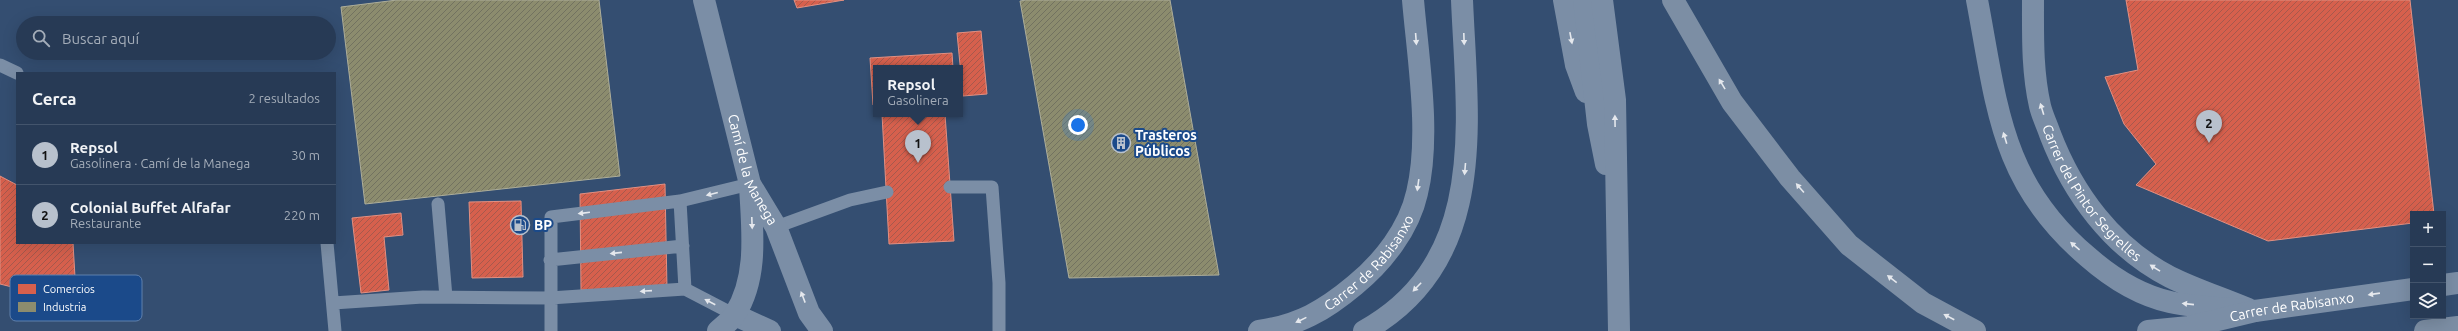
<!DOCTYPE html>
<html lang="es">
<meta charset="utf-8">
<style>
:root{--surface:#273a55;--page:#33455f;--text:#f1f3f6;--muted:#a4adb9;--line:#43546c;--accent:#b8c1cd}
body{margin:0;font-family:Ubuntu,sans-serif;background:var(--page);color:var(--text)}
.controls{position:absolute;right:12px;bottom:12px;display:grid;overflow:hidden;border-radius:0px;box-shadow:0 4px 16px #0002}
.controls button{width:36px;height:36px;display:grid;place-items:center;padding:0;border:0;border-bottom:1px solid var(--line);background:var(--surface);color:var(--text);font:20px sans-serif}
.you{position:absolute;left:1078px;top:125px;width:14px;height:14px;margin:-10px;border:3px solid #fff;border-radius:50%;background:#1a73e8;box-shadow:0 0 0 6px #1a73e833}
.badge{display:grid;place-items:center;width:26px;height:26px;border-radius:50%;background:var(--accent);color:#111;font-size:13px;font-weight:700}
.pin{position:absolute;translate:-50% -33px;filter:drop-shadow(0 1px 2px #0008)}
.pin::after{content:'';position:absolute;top:21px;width:14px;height:12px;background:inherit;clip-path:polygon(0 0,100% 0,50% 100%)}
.popup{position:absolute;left:873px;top:65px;width:90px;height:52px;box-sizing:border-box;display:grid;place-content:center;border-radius:0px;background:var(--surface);filter:drop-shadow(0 1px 3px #0005);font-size:13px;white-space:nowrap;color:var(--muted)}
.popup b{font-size:15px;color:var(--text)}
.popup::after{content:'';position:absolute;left:50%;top:100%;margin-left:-8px;border:8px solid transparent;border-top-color:var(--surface)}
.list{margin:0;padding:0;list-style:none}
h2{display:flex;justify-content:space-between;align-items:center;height:52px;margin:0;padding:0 16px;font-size:17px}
h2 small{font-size:13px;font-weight:400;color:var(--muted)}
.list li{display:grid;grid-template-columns:26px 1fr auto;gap:12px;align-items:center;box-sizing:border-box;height:60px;padding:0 16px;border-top:1px solid var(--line)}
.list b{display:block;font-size:15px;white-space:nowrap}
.list p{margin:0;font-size:13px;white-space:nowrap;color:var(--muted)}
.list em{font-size:13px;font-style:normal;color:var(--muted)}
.icon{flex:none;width:22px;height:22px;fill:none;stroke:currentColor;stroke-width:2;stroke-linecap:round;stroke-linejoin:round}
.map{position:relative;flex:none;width:2458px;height:331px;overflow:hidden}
.search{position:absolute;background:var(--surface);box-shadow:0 4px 16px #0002;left:16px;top:16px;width:320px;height:44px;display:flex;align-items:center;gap:10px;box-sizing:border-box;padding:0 14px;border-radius:22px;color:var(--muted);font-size:15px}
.panel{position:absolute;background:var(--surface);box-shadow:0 4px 16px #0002;left:16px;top:72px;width:320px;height:172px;border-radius:0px}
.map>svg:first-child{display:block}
.shops{fill:url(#shops-hatch);stroke:#e29082}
.industry{fill:url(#industry-hatch);stroke:#aeae9a}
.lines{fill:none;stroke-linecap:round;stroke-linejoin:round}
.service{stroke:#7b8ea6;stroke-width:13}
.minor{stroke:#7b8ea6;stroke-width:22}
.tertiary{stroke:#7b8ea6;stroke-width:22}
.motorway{stroke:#7c8ea4;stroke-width:22}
.oneway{fill:#e5e8ed}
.labels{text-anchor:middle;stroke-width:4;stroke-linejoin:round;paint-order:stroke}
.poi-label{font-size:14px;font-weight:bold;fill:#fff;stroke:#1b4a8a;text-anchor:start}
.street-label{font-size:14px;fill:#fff;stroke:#1b4a8a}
.key{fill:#1b4a8a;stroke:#5f80ad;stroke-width:1}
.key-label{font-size:11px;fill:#fff}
</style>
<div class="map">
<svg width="2458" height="331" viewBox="0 0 2458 331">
<defs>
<pattern id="shops-hatch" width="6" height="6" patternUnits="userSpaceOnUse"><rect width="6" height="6" fill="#d6604d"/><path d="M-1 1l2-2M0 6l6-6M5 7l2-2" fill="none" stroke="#a6594d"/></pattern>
<pattern id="industry-hatch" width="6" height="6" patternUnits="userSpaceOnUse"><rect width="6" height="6" fill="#8c8c6e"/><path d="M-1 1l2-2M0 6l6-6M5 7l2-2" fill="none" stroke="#727260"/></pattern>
</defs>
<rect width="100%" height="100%" fill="#344e71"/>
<!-- shops -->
<path class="shops" d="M794 0H844L797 8Z
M2126 0H2410L2434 214H2413V223L2268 241 2136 185 2156 164 2124 124 2105 77 2138 70Z
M981 31 987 94 963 96 957 33Z
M952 53 953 68H876V105H873L870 58Z
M882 114H945L954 241 889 244Z
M0 176 17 185V243H73L76 294 20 289 0 284Z
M665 184 667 289 581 290 580 194Z
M521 201 523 277 472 278 469 202Z
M401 213 403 235 384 237 389 290 361 293 352 218Z"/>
<!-- industry -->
<path class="industry" d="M397 0H599L620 176 365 204 341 7Z
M1026 0H1170L1219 275 1069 278 1020 1Z"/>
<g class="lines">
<!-- service -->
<path class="service" d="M0 65 17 73
M950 187H992L999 283V331
M680 201 685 289
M438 204 446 297
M776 227 850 200 887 192
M327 243 335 331
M550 260 683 246
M333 303 423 297 550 298 685 289 735 315
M551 331V217L680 201 750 184"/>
<!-- minor -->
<g class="minor">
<path id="s1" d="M704 0 750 184 776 227 809 313 822 331"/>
<path id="s2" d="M2033 0C2033 35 2032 71 2040 106 2042 115 2047 125 2050 134 2073 194 2112 247 2170 277 2194 289 2222 298 2248 309"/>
<path d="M735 315 770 331"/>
<path d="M718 331C723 326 731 321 735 314 759 276 752 228 750 185"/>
<path id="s3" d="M1259 331C1299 325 1324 311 1355 285 1383 262 1409 229 1417 193 1431 136 1418 59 1413 0"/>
</g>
<!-- tertiary -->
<g class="tertiary">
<path d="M1564 0 1576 65 1586 92"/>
<path d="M1584 0 1598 124 1606 164"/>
<path d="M1602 0 1615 100 1619 331"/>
<path d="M1977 0C1997 105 2000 183 2088 257 2112 278 2139 295 2170 302 2197 308 2227 308 2255 311"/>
<path d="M2443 285 2458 283"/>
<path d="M1364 331C1490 261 1467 121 1462 0"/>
<path id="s4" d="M2148 331 2189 327 2255 311 2413 289"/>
</g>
<!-- motorway -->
<path class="motorway" d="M1673 0 1732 102 1790 178 1849 245 1923 303 1975 331
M2425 331 2458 327"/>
</g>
<!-- one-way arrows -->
<defs><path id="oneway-solid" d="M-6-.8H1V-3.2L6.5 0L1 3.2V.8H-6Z"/></defs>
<g class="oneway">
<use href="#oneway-solid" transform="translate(1571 38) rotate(79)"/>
<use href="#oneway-solid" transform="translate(1416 39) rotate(86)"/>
<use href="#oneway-solid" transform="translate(1464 39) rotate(88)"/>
<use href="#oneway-solid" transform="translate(1722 84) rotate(-121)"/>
<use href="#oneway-solid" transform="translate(2042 109) rotate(-107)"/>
<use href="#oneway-solid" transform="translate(1615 121) rotate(-91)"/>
<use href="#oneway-solid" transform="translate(2005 138) rotate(-107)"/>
<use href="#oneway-solid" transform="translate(1465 169) rotate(95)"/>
<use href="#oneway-solid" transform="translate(1418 185) rotate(98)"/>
<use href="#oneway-solid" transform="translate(1800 188) rotate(-131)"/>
<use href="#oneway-solid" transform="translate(712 194) rotate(166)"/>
<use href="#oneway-solid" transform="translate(584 213) rotate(173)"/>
<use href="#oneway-solid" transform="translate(752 223) rotate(88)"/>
<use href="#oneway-solid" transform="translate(2075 246) rotate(-140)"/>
<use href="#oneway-solid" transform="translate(616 253) rotate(174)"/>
<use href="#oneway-solid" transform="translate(2155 268) rotate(-148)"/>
<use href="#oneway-solid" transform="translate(1892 279) rotate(-142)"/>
<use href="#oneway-solid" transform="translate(1417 287) rotate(134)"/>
<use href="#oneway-solid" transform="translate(646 291) rotate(176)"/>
<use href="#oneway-solid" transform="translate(2374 294) rotate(172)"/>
<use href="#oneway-solid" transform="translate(803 297) rotate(-111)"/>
<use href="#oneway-solid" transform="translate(710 302) rotate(-152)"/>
<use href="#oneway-solid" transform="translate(2188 304) rotate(-174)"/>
<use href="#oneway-solid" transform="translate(1949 317) rotate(-152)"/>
<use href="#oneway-solid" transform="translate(1301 320) rotate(154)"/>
</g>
<!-- icons -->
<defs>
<g id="building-ring" transform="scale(1)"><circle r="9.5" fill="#1b4a8a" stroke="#b8c1cd" stroke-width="1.5"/><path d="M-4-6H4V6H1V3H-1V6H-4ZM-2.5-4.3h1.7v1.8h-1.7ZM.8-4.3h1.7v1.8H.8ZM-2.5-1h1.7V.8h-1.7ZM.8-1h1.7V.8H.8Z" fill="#b8c1cd"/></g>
<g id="fuel-ring" transform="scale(1)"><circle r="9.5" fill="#1b4a8a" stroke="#b8c1cd" stroke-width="1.5"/><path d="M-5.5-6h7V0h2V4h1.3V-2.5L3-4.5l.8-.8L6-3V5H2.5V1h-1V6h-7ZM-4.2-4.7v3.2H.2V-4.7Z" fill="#b8c1cd"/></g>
</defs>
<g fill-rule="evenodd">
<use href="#building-ring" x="1121" y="143"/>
<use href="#fuel-ring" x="520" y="225"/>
</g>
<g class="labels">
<!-- poi labels -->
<g class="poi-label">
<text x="1135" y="140">Trasteros<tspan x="1135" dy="16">Públicos</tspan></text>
<text x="534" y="230">BP</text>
</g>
<!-- street labels -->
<g class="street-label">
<text dy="5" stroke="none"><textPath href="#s1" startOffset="177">Camí de la Manega</textPath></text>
<text dy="5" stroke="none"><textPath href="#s2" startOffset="209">Carrer del Pintor Segrelles</textPath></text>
<text dy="5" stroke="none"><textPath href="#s3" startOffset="134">Carrer de Rabisanxo</textPath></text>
<text dy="5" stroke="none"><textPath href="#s4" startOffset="146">Carrer de Rabisanxo</textPath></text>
</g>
</g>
<!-- legend -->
<rect x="10" y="275" width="132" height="46" rx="6" class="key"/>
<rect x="18" y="284" width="18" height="10" fill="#d6604d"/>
<rect x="18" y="302" width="18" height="10" fill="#8c8c6e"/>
<g class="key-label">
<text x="43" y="293">Comercios</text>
<text x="43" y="311">Industria</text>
</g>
</svg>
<div class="controls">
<button>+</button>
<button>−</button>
<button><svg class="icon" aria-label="layers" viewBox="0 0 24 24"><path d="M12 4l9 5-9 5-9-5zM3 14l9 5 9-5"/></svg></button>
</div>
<div class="you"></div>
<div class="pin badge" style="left:918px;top:163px">1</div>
<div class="popup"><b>Repsol</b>Gasolinera</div>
<div class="pin badge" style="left:2209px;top:143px">2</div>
<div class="search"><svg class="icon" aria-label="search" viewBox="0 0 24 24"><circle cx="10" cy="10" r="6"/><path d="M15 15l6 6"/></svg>Buscar aquí</div>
<section class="panel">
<h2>Cerca<small>2 resultados</small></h2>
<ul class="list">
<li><span class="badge">1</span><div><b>Repsol</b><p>Gasolinera · Camí de la Manega</p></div><em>30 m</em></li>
<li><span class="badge">2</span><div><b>Colonial Buffet Alfafar</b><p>Restaurante</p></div><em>220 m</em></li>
</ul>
</section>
</div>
